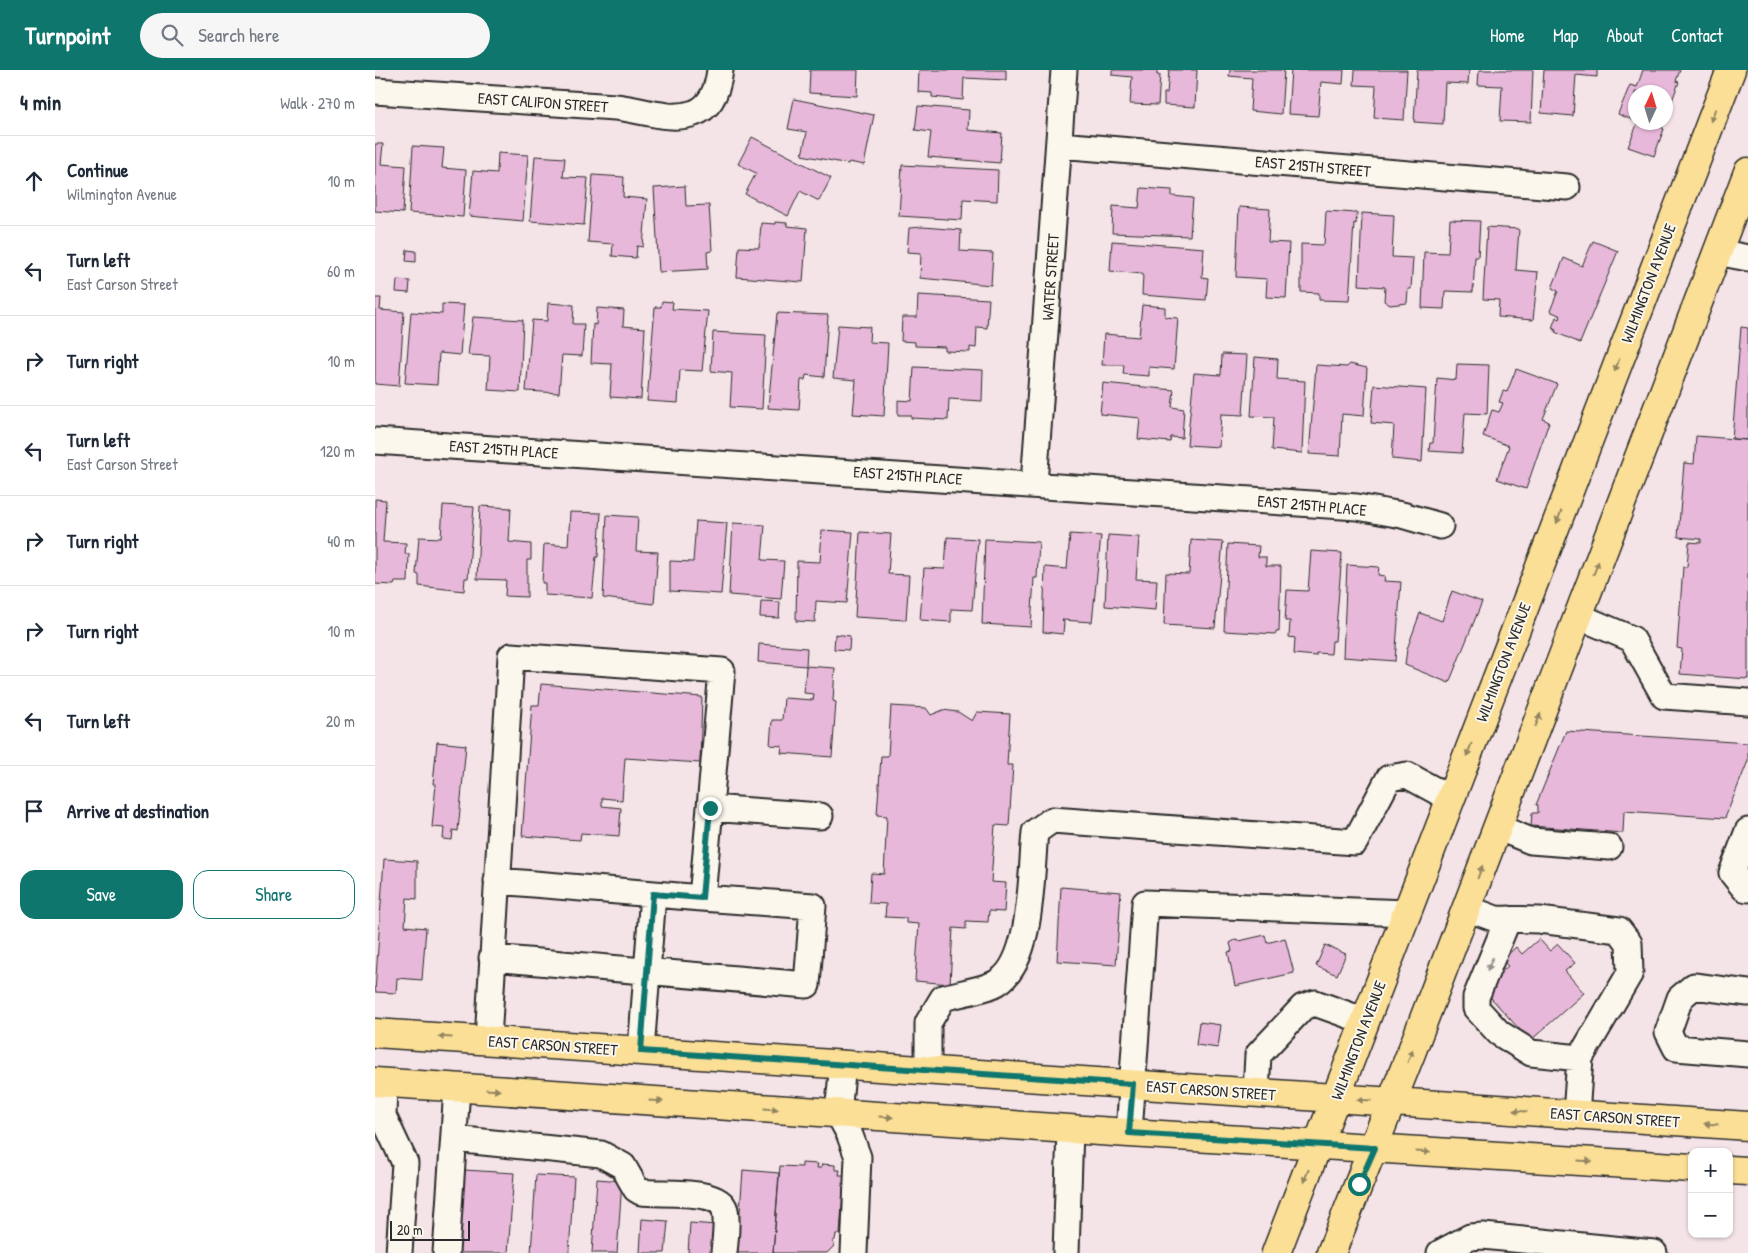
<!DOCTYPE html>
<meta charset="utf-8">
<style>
:root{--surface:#fff;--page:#f6f6f7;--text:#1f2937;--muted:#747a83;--line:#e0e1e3;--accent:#0f766e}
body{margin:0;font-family:"Patrick Hand",sans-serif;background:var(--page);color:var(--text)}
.controls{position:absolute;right:15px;bottom:15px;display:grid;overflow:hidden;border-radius:10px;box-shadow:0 1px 4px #0004}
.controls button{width:45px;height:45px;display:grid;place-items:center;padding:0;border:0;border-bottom:1px solid var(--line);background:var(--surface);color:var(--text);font:25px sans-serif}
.compass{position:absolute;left:1253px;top:15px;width:45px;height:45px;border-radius:50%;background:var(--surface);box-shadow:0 1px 4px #0004;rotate:4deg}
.scale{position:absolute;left:15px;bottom:12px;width:80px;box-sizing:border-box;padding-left:5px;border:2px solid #2b2b2b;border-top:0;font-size:14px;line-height:18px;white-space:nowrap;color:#2b2b2b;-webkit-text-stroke:4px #fbf7ec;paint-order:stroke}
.stop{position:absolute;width:15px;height:15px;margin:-11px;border:4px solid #0f766e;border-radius:50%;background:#fff}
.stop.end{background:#0f766e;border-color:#fff;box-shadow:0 1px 5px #0008}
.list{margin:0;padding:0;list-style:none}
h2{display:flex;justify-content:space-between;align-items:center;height:65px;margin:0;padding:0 20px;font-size:21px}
h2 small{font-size:16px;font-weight:400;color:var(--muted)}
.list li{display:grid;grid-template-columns:32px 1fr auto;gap:15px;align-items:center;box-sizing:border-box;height:90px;padding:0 20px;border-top:1px solid var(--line)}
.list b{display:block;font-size:19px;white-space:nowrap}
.list p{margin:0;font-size:16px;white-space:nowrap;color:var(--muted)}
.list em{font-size:16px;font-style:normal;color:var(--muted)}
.actions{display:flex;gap:10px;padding:15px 20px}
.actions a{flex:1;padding:11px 0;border:1px solid var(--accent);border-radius:15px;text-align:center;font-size:18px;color:var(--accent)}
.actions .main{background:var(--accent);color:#fff}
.icon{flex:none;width:28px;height:28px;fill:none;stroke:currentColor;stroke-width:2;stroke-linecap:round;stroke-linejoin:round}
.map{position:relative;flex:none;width:1373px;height:1183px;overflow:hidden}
header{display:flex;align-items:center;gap:30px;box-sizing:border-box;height:70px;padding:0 25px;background:var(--accent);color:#fff}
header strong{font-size:24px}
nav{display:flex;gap:28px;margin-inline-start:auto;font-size:18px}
.search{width:350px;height:45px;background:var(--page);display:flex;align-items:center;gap:12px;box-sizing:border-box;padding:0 18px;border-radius:28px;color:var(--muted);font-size:19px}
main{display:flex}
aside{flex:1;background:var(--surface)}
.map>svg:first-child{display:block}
.building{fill:#e7b8da;stroke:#2b2b2b}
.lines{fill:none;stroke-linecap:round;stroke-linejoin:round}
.minor-casing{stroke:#2b2b2b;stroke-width:29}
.major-casing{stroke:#2b2b2b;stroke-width:31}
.minor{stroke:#fbf7ec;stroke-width:25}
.major{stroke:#fbdf96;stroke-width:28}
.oneway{fill:#938560}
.oneway2{fill:#93918c}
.route{stroke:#0f766e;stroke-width:6}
.labels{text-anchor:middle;stroke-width:4;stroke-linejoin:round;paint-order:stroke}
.street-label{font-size:16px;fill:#2b2b2b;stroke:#fbf7ec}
</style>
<header>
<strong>Turnpoint</strong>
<div class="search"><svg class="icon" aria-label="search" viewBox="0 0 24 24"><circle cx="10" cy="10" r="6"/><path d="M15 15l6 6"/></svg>Search here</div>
<nav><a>Home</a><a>Map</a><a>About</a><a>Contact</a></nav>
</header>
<main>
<aside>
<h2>4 min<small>Walk · 270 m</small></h2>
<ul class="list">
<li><svg class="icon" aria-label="ahead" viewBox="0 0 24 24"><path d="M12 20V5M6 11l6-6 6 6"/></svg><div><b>Continue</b><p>Wilmington Avenue</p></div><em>10 m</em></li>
<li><svg class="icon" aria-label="left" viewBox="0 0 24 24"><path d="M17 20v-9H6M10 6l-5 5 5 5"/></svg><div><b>Turn left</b><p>East Carson Street</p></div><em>60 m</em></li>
<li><svg class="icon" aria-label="right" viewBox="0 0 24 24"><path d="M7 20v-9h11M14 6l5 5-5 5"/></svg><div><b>Turn right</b></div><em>10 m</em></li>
<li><svg class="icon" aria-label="left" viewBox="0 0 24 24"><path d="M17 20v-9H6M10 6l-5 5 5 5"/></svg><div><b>Turn left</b><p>East Carson Street</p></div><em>120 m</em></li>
<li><svg class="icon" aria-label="right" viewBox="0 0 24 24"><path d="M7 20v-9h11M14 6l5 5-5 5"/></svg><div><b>Turn right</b></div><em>40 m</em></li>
<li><svg class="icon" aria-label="right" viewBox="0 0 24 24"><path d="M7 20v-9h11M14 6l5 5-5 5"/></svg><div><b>Turn right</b></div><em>10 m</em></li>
<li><svg class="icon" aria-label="left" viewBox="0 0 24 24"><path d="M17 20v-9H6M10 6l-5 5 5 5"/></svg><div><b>Turn left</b></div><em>20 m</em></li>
<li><svg class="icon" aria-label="arrive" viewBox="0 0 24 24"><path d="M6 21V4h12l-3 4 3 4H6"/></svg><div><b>Arrive at destination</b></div></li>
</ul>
<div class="actions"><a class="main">Save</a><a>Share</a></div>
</aside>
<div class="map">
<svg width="1373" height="1183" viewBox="0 0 1373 1183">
<rect width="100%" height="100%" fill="#f5e4e7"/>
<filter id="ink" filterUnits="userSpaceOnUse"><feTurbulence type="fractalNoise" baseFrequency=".02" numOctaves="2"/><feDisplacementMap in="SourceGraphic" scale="10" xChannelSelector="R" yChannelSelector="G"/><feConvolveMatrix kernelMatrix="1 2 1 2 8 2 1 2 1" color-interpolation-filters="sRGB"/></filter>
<g filter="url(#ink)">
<!-- building -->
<path class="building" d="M435 0H483L482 26 434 23Z
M544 0H631V10L589 8 588 30 557 27V23L543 22Z
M737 0H782V5H785L783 35 755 34 757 7 737 5Z
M794 0H822L820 37 789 35V23H792Z
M855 0H909L906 44 875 41 877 8 854 6Z
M916 0H969L968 14 946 12 943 46 913 44Z
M980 0H1032L1029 50 999 48 1001 16 979 15Z
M1042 0H1094L1093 14 1070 13 1068 54 1039 52Z
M1104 0H1158L1156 52 1125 51 1127 16 1103 15Z
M1169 0H1222V7L1201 5 1198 46 1166 43Z
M1268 0H1305L1301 11 1304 12 1290 49V22H1260V51L1243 44 1255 15 1262 17Z
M419 29 499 45 489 95 474 92 473 94 427 85 432 62 413 59Z
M543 36 594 40 593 60 627 63 625 93 553 87 556 62 540 60Z
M1263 52H1289L1287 58 1289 59 1279 86 1253 77Z
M377 67 456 108 444 131 425 121 413 146 370 124 381 103 363 94Z
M0 74H8L6 94 31 96 28 143 0 141Z
M38 76 69 78 67 98 91 100 88 147 34 143Z
M123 83 153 85 148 151 94 146 98 101 122 103Z
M160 86 190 88 188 107 213 108 209 155 155 151Z
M527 95 623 100 622 131 588 129 587 150 524 146Z
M218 105 249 107 248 127 272 129 268 177 262 176 261 188 237 186 238 174 213 172Z
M310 116 311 136 334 135 337 181 332 182 333 199 284 202 279 118Z
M766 118 797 120V126L818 128 815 166 737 163 738 136 764 138Z
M864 137 895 139 893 172 914 173 911 228 891 227 892 209 861 207Z
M951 141 982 143 981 154 979 153 974 231 944 230V223L926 222V174L949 175Z
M987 143 1019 145 1017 187 1038 188 1036 219H1033L1032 233 1015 235 1009 231 1010 217 984 215Z
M1075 150 1105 151 1103 187H1100L1098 222 1070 221 1069 239 1047 238 1049 182 1073 183Z
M400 152 412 153V156L432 158 428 212 362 207 364 177 384 178 386 153 400 154Z
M548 157 586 160 585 181 618 183 616 215 545 208 546 183 532 182 534 158Z
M1112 157 1144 159 1141 200 1163 202 1158 250 1123 247 1124 230 1108 229Z
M737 171 829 178 827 207 833 208 831 230 767 225 768 204 735 201Z
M1218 171 1243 181 1205 273 1180 262 1181 260 1177 258 1181 247 1185 249 1186 246 1175 241 1183 221 1177 218 1189 188 1207 196Z
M32 180 41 181V192L31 191Z
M22 210 35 211 34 223 21 222Z
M543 225 614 229 612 258 602 257 601 278 595 277V282L570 281V277L540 276V272L526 271 527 247H542Z
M0 228H6L5 240 29 242 24 316 0 314Z
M287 231 298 232 297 239 333 241 327 301 305 300 303 333 272 331 280 237H286Z
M173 233 199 235 198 254H209L207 286 187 285 184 323 151 321 157 250 172 251Z
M67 234 89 235 85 285 64 283 62 315 30 313 36 242 67 244Z
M767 235 790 237V247L803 248 799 299 774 297V306L748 304 749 295H727L729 264 764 267Z
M222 238 249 240 248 256 270 258 266 329 235 327 237 294 216 293 218 254 221 255Z
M402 243 453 245 449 307 431 305 430 310H426L424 340 393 338Z
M98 247 148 250 145 322 113 320 115 286 93 285Z
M463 255 495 257 494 272 513 273 509 346 478 344 481 310 458 308Z
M1366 257 1373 258V370L1357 369Z
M338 262 391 265 387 339 355 337 357 303 336 301Z
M847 284 872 285 868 345 846 344 844 377 812 375 819 303 846 305Z
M880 287 903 289 902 309 930 311 927 383 897 380 899 347 876 346Z
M975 294 992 298 989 346 967 344 965 386 934 384 941 295 972 297Z
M1082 294 1114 295 1112 344 1090 343 1087 383 1054 381 1055 373H1058L1062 308 1081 310Z
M539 297 608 300 607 331 574 329 573 350 536 348V345H523V330L537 331Z
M1141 299 1182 314 1168 349 1174 352 1151 419 1122 409 1134 376 1108 366 1117 340 1124 342 1128 333 1124 332 1128 321 1132 322Z
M728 313 799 320 797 337 809 339 807 368 796 367 795 372 763 369 765 348 725 344Z
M999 315 1051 319 1047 392 1017 389 1019 355 996 353Z
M1321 366 1373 370V609L1305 604 1307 579 1302 578 1308 497H1312L1314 472 1326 473V469L1303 467 1309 393 1319 394Z
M0 429 11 430 8 472 31 473 30 484H34L33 512H20L19 515 0 514Z
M68 435 99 437 93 508H90L89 521 44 516V505L41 504 44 467 66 468Z
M105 436 136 438 134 472 156 474V490H152V527L130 526 131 510 102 509Z
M195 442 226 443 223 487H221L217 528 170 525V513H167L169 474 193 476Z
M232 445 263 447 261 481 283 482 279 534 228 528Z
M321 451 352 453 346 524 295 521V491L318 492Z
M358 453 390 455 387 490 409 491 406 529 354 525Z
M447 460 478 462 472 533 441 531 440 552 421 551 422 491 445 492Z
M485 462 516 464 513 504 534 505 531 550 480 547Z
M695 464 726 466 717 552 687 550 689 552 688 564 668 562 670 497 692 499Z
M733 465 764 467 761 509 782 510 780 540 730 536Z
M572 467 603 469 597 540 576 539V552L545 550 549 498 570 499Z
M610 469 664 472 662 508H659L656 557 607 554Z
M816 470 848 472 840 558 789 555 791 503 814 504Z
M853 474 884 476 883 487H891V496H906L904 562 901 561V564L849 561Z
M936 481 967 483 960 571H957L956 584 941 583V586L919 584 920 568 914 567 915 551H910L912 520 933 521Z
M972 495 1004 497 1003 505 1010 506 1009 511 1026 512 1020 591 968 587Z
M1077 521 1107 532 1074 613 1030 595 1032 579 1045 543 1067 551Z
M386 531 405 532 404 548 385 547Z
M460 564 475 566 474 580 459 579Z
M384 574 432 578 431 596 383 592Z
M431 596 460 598 458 631 461 632 457 687 406 683 407 676 395 675 397 650H407L409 628 438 630 439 624 429 623Z
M166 614 327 627 325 693 250 688 247 730 227 728V736L246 738 244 766 206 763 205 770 147 766 157 635H164Z
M516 636 551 638 556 645 568 640 583 642 597 651 602 642 635 644 632 695H638L634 756 620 755 616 812 631 813 629 842 614 841 613 852 591 851V859L578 858 575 914 540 911 544 854 531 853V848L510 847 511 834 494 833 496 803 509 804 512 746 502 745 506 686H513Z
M1191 661 1373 673V691L1350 748 1249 741 1248 763 1156 756 1157 743H1163V735H1161Z
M62 672 91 675 83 761 78 760 77 770 68 769 69 758 57 757 61 714H58Z
M9 789 42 791V829L32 828 30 856 51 858 47 910 22 908 21 923 0 922Z
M686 817 746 822 741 895 682 891Z
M890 865 892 873 910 868 919 903 860 916 853 882 857 881 855 873 860 870 864 871Z
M1164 869 1175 881 1183 874 1200 893 1190 901 1209 923 1155 971 1108 919 1133 896 1127 890 1141 877 1147 884Z
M950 875 971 884 962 905 941 896Z
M824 952 846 955 843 978 821 975Z
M427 1093 443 1094 442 1098H446L447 1094 460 1095V1100H465L464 1105H469L465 1165 461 1164 460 1170 457 1172 460 1175 452 1183H398L405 1096 427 1097Z
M89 1100 139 1103 133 1183H84Z
M368 1100 404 1103 398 1183H362Z
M161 1105 199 1107 194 1183H156Z
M222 1109 247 1111 242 1183H217Z
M267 1149 293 1151 290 1183H265Z
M315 1153 341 1155 339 1183H313Z"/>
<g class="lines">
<!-- minor casing -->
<g class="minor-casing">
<path id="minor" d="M0 21C80 26 160 31 240 37 265 39 295 52 319 43 337 37 343 17 345 0
M684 75 1192 117
M1342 182 1373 188
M0 371 982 437 1027 445 1065 456
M659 414 689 0
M1203 546 1257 569 1289 626 1373 632
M335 738 445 746
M1122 757 1156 771 1234 777
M1373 761 1357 803 1369 818 1373 819
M1091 838 1121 849 1164 850 1244 860 1254 873 1255 903 1205 988 1201 1045
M1133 849 1101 927V938L1124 963 1156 983 1205 988
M117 888 432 915 438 836 327 828
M1373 923 1319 916 1305 928 1293 962 1301 978 1373 984
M113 970 136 586 347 601 327 828 122 811
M266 981 278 824
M468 994 463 1043 474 1063 483 1087 479 1183
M553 1000V953L568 928C581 924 613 919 623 912 658 891 656 800 660 762L677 750 980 772 1014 708 1032 705 1076 729
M9 1013 8 1046 30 1093 24 1183
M881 1022 883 985 928 937 940 933 990 951
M754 1063 770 833 1032 843
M79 1069 226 1084 248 1096 261 1119 266 1122C286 1125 344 1118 350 1140 353 1154 350 1169 349 1183
M71 1183 82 1018
M691 1183 695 1059
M1065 1183 1095 1167 1108 1166 1279 1183"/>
</g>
<!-- major casing -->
<g class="major-casing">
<path id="major" d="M0 963 1373 1056
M0 1012 754 1063 1317 1098
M1354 1100 1373 1101
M901 1183 1356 0
M956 1183 1036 983 1373 102"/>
</g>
<!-- minor -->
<use href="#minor" class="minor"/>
<!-- major -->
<use href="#major" class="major"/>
</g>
<!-- one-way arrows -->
<defs><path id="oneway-solid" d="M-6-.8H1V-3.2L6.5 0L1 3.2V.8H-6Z" transform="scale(1.25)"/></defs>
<g class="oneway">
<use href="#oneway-solid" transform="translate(1338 45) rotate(111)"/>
<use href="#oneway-solid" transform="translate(1242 295) rotate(111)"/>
<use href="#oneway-solid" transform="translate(1184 447) rotate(111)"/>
<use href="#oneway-solid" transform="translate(1221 498) rotate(-69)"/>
<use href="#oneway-solid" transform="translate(1163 650) rotate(-69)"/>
<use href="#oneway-solid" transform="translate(1094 680) rotate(111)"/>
<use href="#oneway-solid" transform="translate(1105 802) rotate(-69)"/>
<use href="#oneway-solid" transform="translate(70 967) rotate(-176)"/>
<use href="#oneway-solid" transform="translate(1035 986) rotate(-69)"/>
<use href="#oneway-solid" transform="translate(118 1020) rotate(4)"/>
<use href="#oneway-solid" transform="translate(989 1030) rotate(-176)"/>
<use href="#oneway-solid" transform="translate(281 1031) rotate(4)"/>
<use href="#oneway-solid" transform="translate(396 1039) rotate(4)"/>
<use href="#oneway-solid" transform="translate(1145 1041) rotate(-176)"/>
<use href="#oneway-solid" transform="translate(511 1047) rotate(4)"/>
<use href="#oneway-solid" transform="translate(1336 1054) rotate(-176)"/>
<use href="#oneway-solid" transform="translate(1048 1082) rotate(3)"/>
<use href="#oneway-solid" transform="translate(1210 1091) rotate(3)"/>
<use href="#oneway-solid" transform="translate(931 1106) rotate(112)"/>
</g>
<use class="oneway2" href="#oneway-solid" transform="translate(1115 894) rotate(112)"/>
</g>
<g class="lines" filter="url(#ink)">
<!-- route -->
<path class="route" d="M335 738 327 828 278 824 266 981 758 1014 754 1063 1000 1078 984 1114"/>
</g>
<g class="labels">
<!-- street labels -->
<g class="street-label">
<text transform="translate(168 32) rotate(4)" y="6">EAST CALIFON STREET</text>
<text transform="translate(938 96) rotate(5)" y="6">EAST 215TH STREET</text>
<text transform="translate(675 207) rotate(-86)" y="6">WATER STREET</text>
<text transform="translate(1273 213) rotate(-69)" y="6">WILMINGTON AVENUE</text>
<text transform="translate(129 379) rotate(4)" y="6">EAST 215TH PLACE</text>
<text transform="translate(533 405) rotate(4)" y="6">EAST 215TH PLACE</text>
<text transform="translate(937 435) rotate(5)" y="6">EAST 215TH PLACE</text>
<text transform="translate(1128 592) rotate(-69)" y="6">WILMINGTON AVENUE</text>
<text transform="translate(983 970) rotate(-69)" y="6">WILMINGTON AVENUE</text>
<text transform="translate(178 975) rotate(4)" y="6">EAST CARSON STREET</text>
<text transform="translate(836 1020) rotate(4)" y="6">EAST CARSON STREET</text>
<text transform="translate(1240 1047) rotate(4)" y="6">EAST CARSON STREET</text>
</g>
</g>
</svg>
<div class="controls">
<button>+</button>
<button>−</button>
</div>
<svg class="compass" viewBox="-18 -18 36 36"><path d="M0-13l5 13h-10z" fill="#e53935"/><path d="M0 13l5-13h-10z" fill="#747a83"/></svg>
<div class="scale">20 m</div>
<div class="stop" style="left:984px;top:1114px"></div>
<div class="stop end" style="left:335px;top:738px"></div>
</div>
</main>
